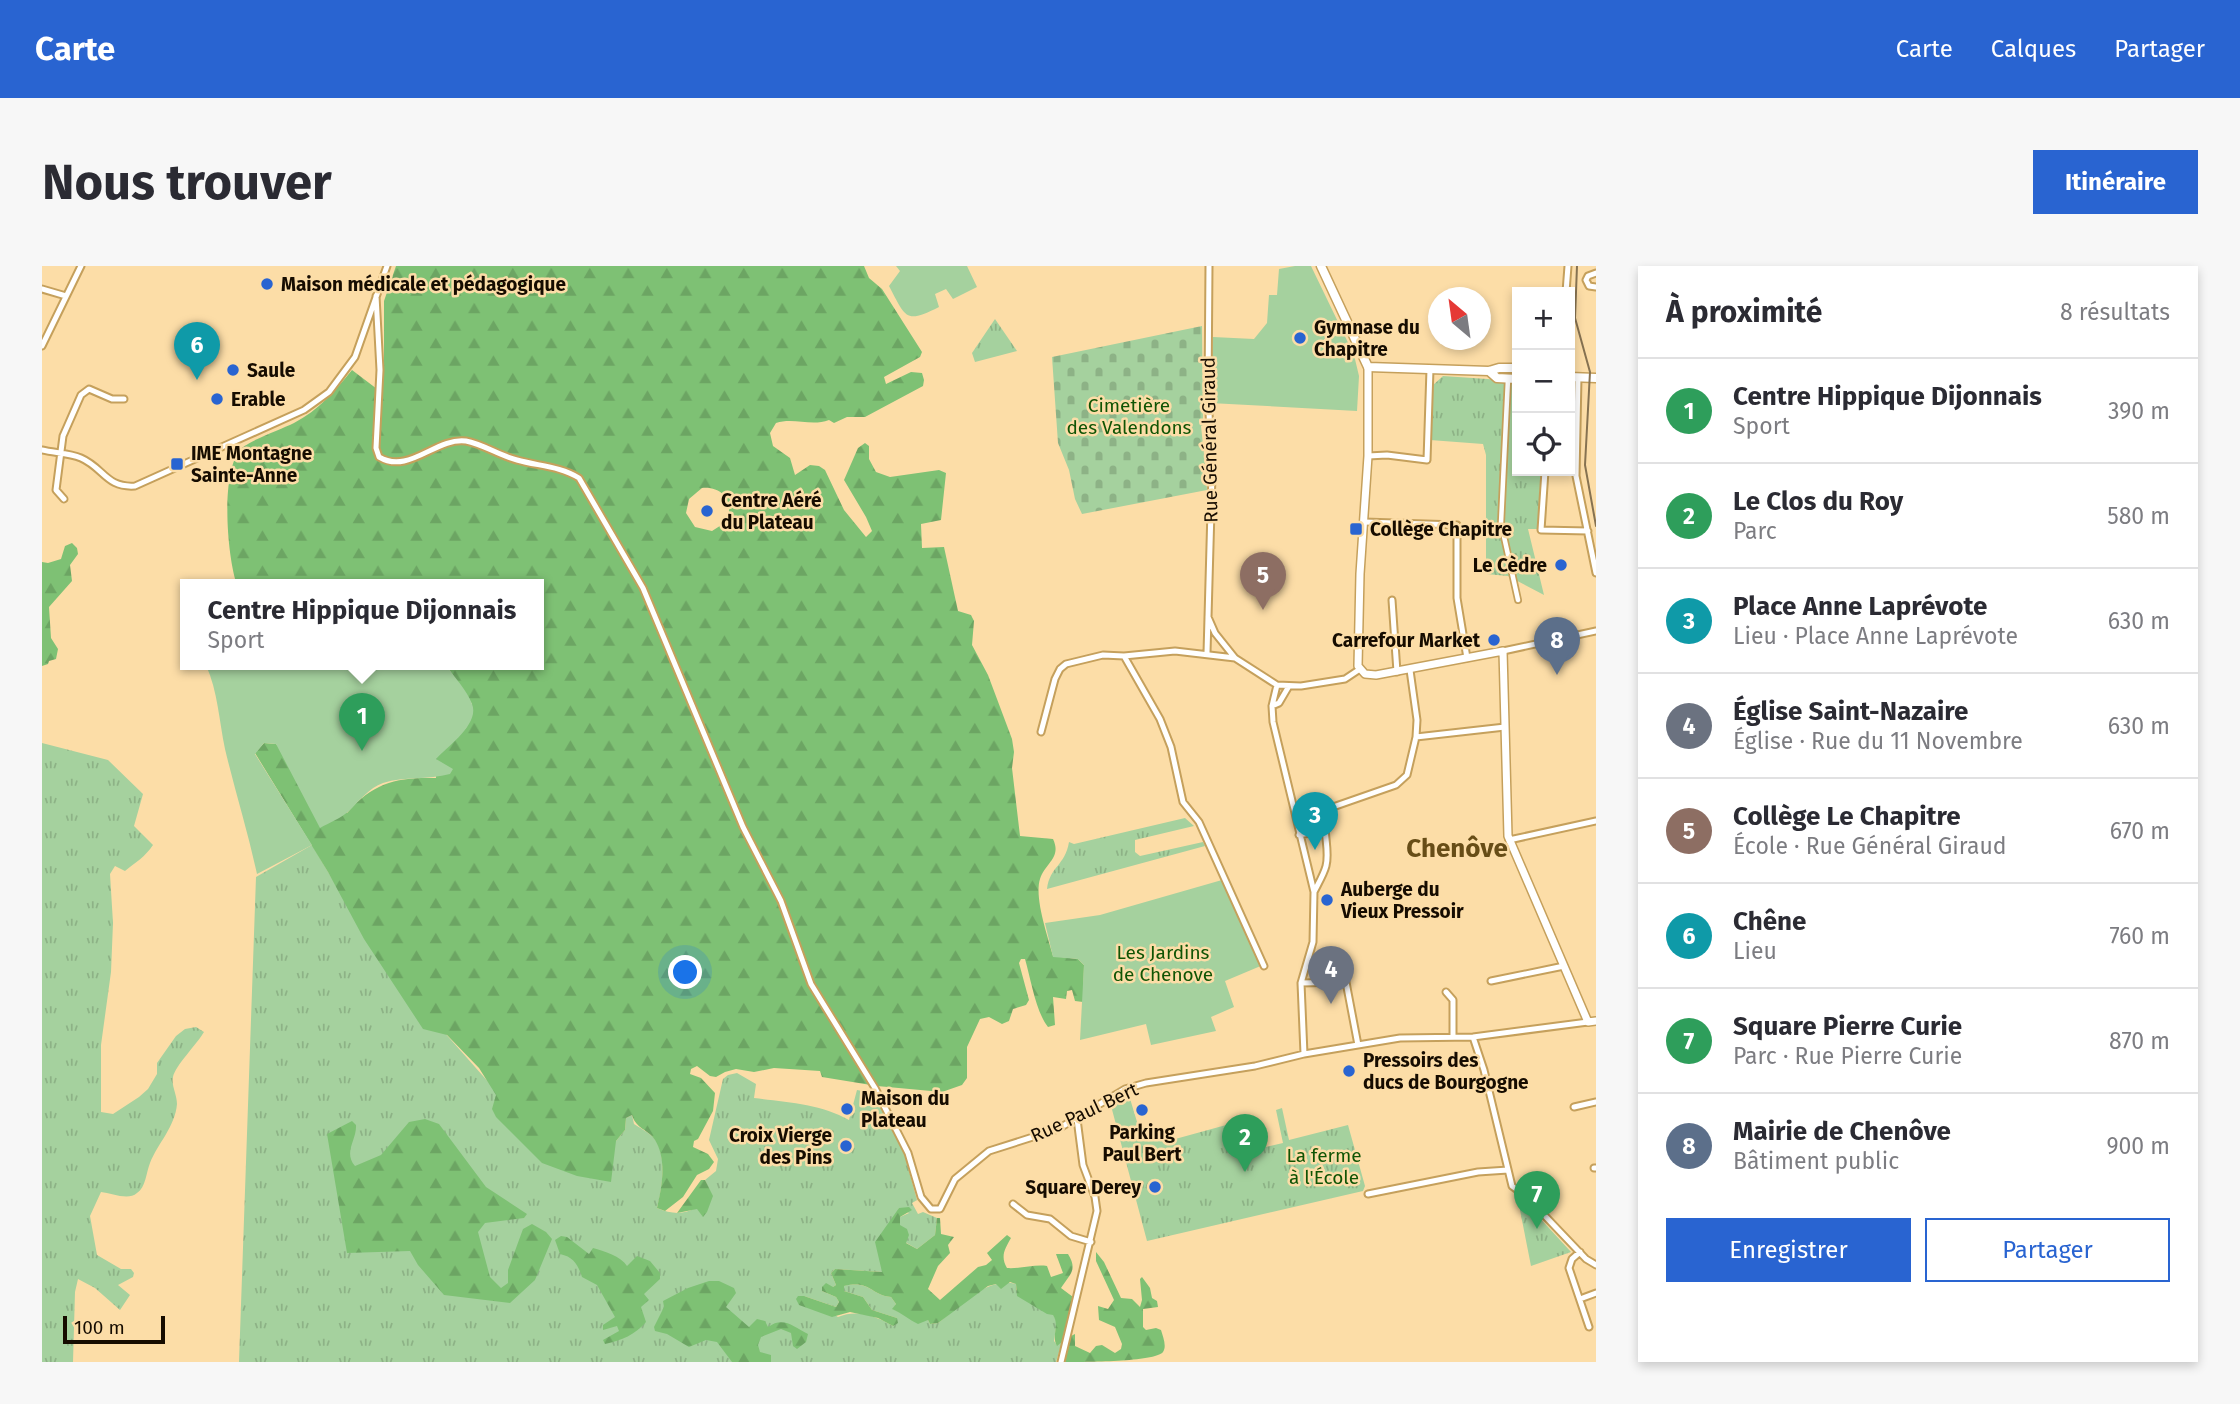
<!DOCTYPE html>
<html lang="fr">
<meta charset="utf-8">
<style>
:root{--surface:#fff;--page:#f7f7f7;--text:#2b2b33;--muted:#7c7c81;--line:#e1e1e2;--accent:#2964d1}
body{margin:0;font-family:"Fira Sans",sans-serif;background:var(--page);color:var(--text)}
.controls{position:absolute;right:21px;top:21px;display:grid;overflow:hidden;border-radius:0px;box-shadow:0 4px 10px #0003}
.controls button{width:63px;height:63px;display:grid;place-items:center;padding:0;border:0;border-bottom:2px solid var(--line);background:var(--surface);color:var(--text);font:35px sans-serif}
.compass{position:absolute;left:1386px;top:21px;width:63px;height:63px;border-radius:50%;background:var(--surface);box-shadow:0 4px 10px #0003;rotate:331deg}
.scale{position:absolute;left:21px;bottom:18px;width:102px;box-sizing:border-box;padding-left:7px;border:4px solid #160c00;border-top:0;font-size:19px;line-height:24px;white-space:nowrap;color:#160c00;-webkit-text-stroke:5px #fcdda7;paint-order:stroke}
.you{position:absolute;left:644px;top:707px;width:24px;height:24px;margin:-18px;border:5px solid #fff;border-radius:50%;background:#1a73e8;box-shadow:0 0 0 10px #1a73e833}
.badge{display:grid;place-items:center;width:46px;height:46px;border-radius:50%;background:var(--accent);color:#fff;font-size:23px;font-weight:700}
.pin{position:absolute;translate:-50% -58px;filter:drop-shadow(0 2px 4px #0008)}
.pin::after{content:'';position:absolute;top:37px;width:24px;height:21px;background:inherit;clip-path:polygon(0 0,100% 0,50% 100%)}
.popup{position:absolute;left:138px;top:313px;width:364px;height:91px;box-sizing:border-box;display:grid;place-content:center;border-radius:0px;background:var(--surface);filter:drop-shadow(0 2px 5px #0005);font-size:23px;white-space:nowrap;color:var(--muted)}
.popup b{font-size:26px;color:var(--text)}
.popup::after{content:'';position:absolute;left:50%;top:100%;margin-left:-14px;border:14px solid transparent;border-top-color:var(--surface)}
.list{margin:0;padding:0;list-style:none}
h2{display:flex;justify-content:space-between;align-items:center;height:91px;margin:0;padding:0 28px;font-size:30px}
h2 small{font-size:23px;font-weight:400;color:var(--muted)}
.list li{display:grid;grid-template-columns:46px 1fr auto;gap:21px;align-items:center;box-sizing:border-box;height:105px;padding:0 28px;border-top:2px solid var(--line)}
.list b{display:block;font-size:26px;white-space:nowrap}
.list p{margin:0;font-size:23px;white-space:nowrap;color:var(--muted)}
.list em{font-size:23px;font-style:normal;color:var(--muted)}
.actions{display:flex;gap:14px;padding:21px 28px}
.actions a{flex:1;padding:16px 0;border:2px solid var(--accent);border-radius:0px;text-align:center;font-size:24px;color:var(--accent)}
.actions .main{background:var(--accent);color:#fff}
.icon{flex:none;width:38px;height:38px;fill:none;stroke:currentColor;stroke-width:2;stroke-linecap:round;stroke-linejoin:round}
.map{position:relative;flex:none;width:1554px;height:1096px;overflow:hidden;border-radius:0px}
header{display:flex;align-items:center;gap:42px;box-sizing:border-box;height:98px;padding:0 35px;background:var(--accent);color:#fff}
header strong{font-size:33px}
nav{display:flex;gap:38px;margin-inline-start:auto;font-size:24px}
.intro{display:flex;align-items:center;justify-content:space-between;box-sizing:border-box;height:168px;padding:0 42px}
h1{margin:0;font-size:49px}
.button{padding:18px 32px;border-radius:0px;background:var(--accent);color:#fff;font-size:24px;font-weight:700}
main{display:flex;gap:42px;padding:0 42px}
aside{flex:1;background:var(--surface);border-radius:0px;box-shadow:0 4px 10px #0003}
.map>svg:first-child{display:block}
.grass{fill:url(#grass-tufts)}
.forest{fill:url(#forest-firs);fill-rule:evenodd}
.cemetery{fill:url(#cemetery-stones)}
.garden{fill:#a5d19e}
.lines{fill:none;stroke-linecap:round;stroke-linejoin:round}
.pedestrian-casing{stroke:#c5a05c;stroke-width:8}
.minor-casing{stroke:#c5a05c;stroke-width:9}
.tertiary-casing{stroke:#c5a05c;stroke-width:10}
.secondary-casing{stroke:#c5a05c;stroke-width:11}
.pedestrian{stroke:#fff;stroke-width:4.5}
.minor{stroke:#fff;stroke-width:5}
.tertiary{stroke:#fff;stroke-width:7}
.secondary{stroke:#fff;stroke-width:8}
.tram{stroke:#867251;stroke-width:2}
.poi-dot{fill:#2964d1;stroke:#fcdda7;stroke-width:2.5}
.labels{text-anchor:middle;stroke-width:5;stroke-linejoin:round;paint-order:stroke}
.poi-label{font-size:19px;font-weight:bold;fill:#160c00;stroke:#fcdda7;text-anchor:start}
.park-label{font-size:19px;fill:#0f5404;stroke:#fcdda7}
.street-label{font-size:19px;fill:#160c00;stroke:#fcdda7}
.district-label{font-size:26px;font-weight:bold;fill:#674d17;stroke:#fcdda7}
</style>
<header>
<strong>Carte</strong>
<nav><a>Carte</a><a>Calques</a><a>Partager</a></nav>
</header>
<div class="intro"><h1>Nous trouver</h1><a class="button">Itinéraire</a></div>
<main>
<div class="map">
<svg width="1554" height="1096" viewBox="0 0 1554 1096">
<defs>
<pattern id="grass-tufts" width="24" height="20" patternUnits="userSpaceOnUse" patternTransform="scale(1.75)"><rect width="24" height="20" fill="#a5d19e"/><path d="M3 7l-1-3M5 7V3M7 7l1-3M15 17l-1-3M17 17v-4M19 17l1-3" fill="none" stroke="#8db286"/></pattern>
<pattern id="forest-firs" width="22" height="20" patternUnits="userSpaceOnUse" patternTransform="scale(1.75)"><rect width="22" height="20" fill="#7ec174"/><path d="M5 1l3.5 6h-7zM16 11l3.5 6h-7z" fill="#6ca563"/></pattern>
<pattern id="cemetery-stones" width="16" height="16" patternUnits="userSpaceOnUse" patternTransform="scale(1.75)"><rect width="16" height="16" fill="#a5d19e"/><path d="M2 7V4a2 2 0 0 1 4 0v3zM10 15v-3a2 2 0 0 1 4 0v3z" fill="#8db286"/></pattern>
</defs>
<rect width="100%" height="100%" fill="#fcdda7"/>
<!-- grass -->
<path class="grass" d="M953 53 975 85 933 96 930 87Z
M1401 110 1475 115V205H1500L1497 263H1486L1502 329 1466 310 1444 308V189L1441 178 1388 174 1390 120Z
M0 477 66 494 101 528 92 560 111 579C103 591 94 596 83 605L73 600 68 608 71 657 69 706 59 779V846L71 848 97 831 106 823 115 808V797L134 770 143 763 154 761 162 766C155 778 133 800 131 811 129 819 135 829 135 838 133 861 116 877 108 897 104 907 104 921 95 927 86 935 70 927 59 926L48 950 55 989 79 1003H89L92 1007 91 1011 76 1019 88 1029 78 1044 53 1022 36 1013 33 1026 31 1096H0Z
M1143 552 1152 560 1093 574V586L1098 590 1161 576 1163 580 1005 623C1008 600 1023 600 1027 576L1032 578Z
M270 579 340 696 449 819 574 875 583 864 584 852 590 849 592 858C598 862 606 866 611 871 626 887 620 923 615 942 638 952 652 946 670 930L663 914 674 905 676 893 667 874 681 813 686 809 695 807 714 818 712 832C744 836 779 838 807 854L815 824 831 827 861 883 875 934 870 937 876 948 881 946 895 952 893 969 875 983 863 976 857 959 858 951 867 947 857 942 840 1006 793 1003 789 1007 794 1019 791 1021H780V1025L794 1031 797 1036 794 1041 762 1030 796 1051C815 1043 834 1050 851 1060L855 1052 830 1044 821 1031 802 1025 801 1020C829 1014 828 1029 849 1031L854 1038 851 1043 866 1050 871 1055 886 1054 888 1058 896 1057C917 1041 945 1010 974 1018V1024L1011 1048 1015 1055 1012 1075 1015 1079 1020 1076 1014 1096H197L214 611Z
M1086 826 1099 869 1114 865 1126 875 1195 856 1203 886 1241 877 1234 844 1240 842 1247 874 1306 859 1323 920 1321 925 1105 975 1068 836Z
M1483 936 1485 938 1529 986 1489 1000 1477 939Z"/>
<!-- forest -->
<path class="forest" d="M354 0H822L827 12 840 23 880 86 878 91 842 111 844 118 869 106 880 107 882 114 881 120 823 151H805L792 157 787 154C769 161 752 151 734 157L728 167 731 180 748 192 753 209 768 199 777 200 783 204 802 244 824 271 830 265 824 251 802 214 816 182 823 177 827 180V193L834 206 848 211 897 204 904 207 899 254 879 258 880 282 902 281 916 345 929 349 932 355 930 379 946 409 970 473 972 486 970 502 978 570 1011 573C1020 592 1003 597 998 613 992 632 1006 671 1011 690L1036 693 1042 699 1041 736 1033 735 1030 724 1025 725 1024 733 1011 731 1013 759 1006 761C994 746 989 714 983 693H979L977 697 987 734 984 739 971 743 967 755 960 758 947 751 938 753 925 781V812L920 819 900 826 835 820 780 811 778 805 732 802 712 806 694 803 683 806 674 811 668 810 655 800 649 803 648 808 659 812 673 827 671 845 656 873 652 875 651 881 666 888 672 896 667 903 655 909 641 931 623 945 615 942C620 920 625 894 613 874 606 863 594 863 590 849L584 852 583 864 574 875 569 916 535 910 500 897 454 851 450 843 454 829 437 802 405 769 381 763 322 673 286 606 213 487 222 477 234 478 305 547C331 516 356 511 394 512L393 493 424 462 430 438 404 399H497V319H195C185 291 178 205 199 183 206 175 240 163 252 157 277 144 293 125 310 104L335 123 338 108 342 103V35ZM660 222C681 220 693 237 684 256L670 265 653 261 644 247 647 233Z
M30 277 35 282 36 288 28 299 30 315 7 341 9 372 16 383 14 393 7 395 6 398 0 400V296L6 297 19 293 23 280Z
M383 853 397 858 444 921 485 948 482 952 443 957 436 966 448 1011 459 1022 466 1017V1004L481 963 490 958 504 966 510 973 493 1014 468 1037 402 1029 376 999 368 985 305 987 285 868 310 855 314 859C315 874 301 886 313 900L339 889 367 856Z
M659 914H663L671 930 665 946 661 951 655 943 635 947Z
M867 941 870 944 858 951V959L865 963 867 969 864 977 875 983 893 969 895 952H898L899 968 912 971 906 979 908 987 896 1000 886 1023 898 1034 936 1001 944 999 950 994 945 987 965 969 969 972C963 983 958 990 965 1002 978 1003 993 998 1005 1000L1009 1011 1021 1007 1014 988H1026C1036 1004 1028 1008 1019 1022L1031 1031 1020 1076 1015 1080C1009 1070 1018 1059 1011 1049L1005 1048 975 1030 974 1018 968 1016 959 1023 954 1018 946 1020 896 1057 888 1058 886 1054 876 1058C867 1054 860 1047 850 1043L854 1038 849 1031C828 1029 829 1014 802 1020V1025L821 1031 830 1044 855 1052 856 1057 851 1060 836 1052 808 1046 790 1051 757 1039 754 1033 756 1030H762L794 1041 797 1036 794 1031 780 1025V1021L784 1017 791 1021 794 1019 789 1007 793 1003 840 1006 833 976 857 942Z
M519 970 525 971 547 988 551 982C562 985 579 990 585 1000L595 990 608 995 618 1007V1013L602 1028 607 1034 599 1041 604 1056C593 1069 580 1074 563 1078L561 1074 577 1065 575 1060 561 1064V1059L573 1051 555 1019 540 1011C536 999 532 991 518 988L513 974Z
M1054 986 1062 996 1079 1032 1090 1033 1098 1041 1100 1034 1098 1013 1100 1011 1108 1022 1110 1032 1115 1035 1116 1041 1101 1043V1061L1104 1064 1114 1062 1119 1064C1121 1071 1125 1080 1121 1086 1113 1096 1041 1096 1023 1096L1029 1070 1033 1068V1080L1048 1087 1054 1080 1060 1079 1073 1087 1079 1083 1080 1078 1073 1061 1057 1054 1056 1040 1066 1043 1072 1034 1054 995Z
M667 1015H677L692 1022 694 1027 684 1041 707 1061 715 1053 723 1055 726 1061C741 1050 751 1060 766 1068L764 1076 755 1083 751 1080 749 1067 739 1063 719 1071 716 1079 718 1086 729 1089V1096H690L675 1076 664 1074 647 1081 625 1068 613 1065 612 1061 622 1041 621 1035 646 1022Z"/>
<!-- cemetery -->
<path class="cemetery" d="M1160 60 1161 159 1159 160 1163 198 1161 200V207L1164 209 1165 224 1040 248 1033 233 1027 204 1016 177 1010 91Z"/>
<!-- garden -->
<path class="garden" d="M854 0H925L935 21 911 33 904 23 893 28 897 41C863 58 864 52 847 20L858 5Z
M1253 0H1269L1312 89 1317 110 1315 145 1168 137 1171 71 1212 73 1225 57 1227 29H1235L1237 3Z
M164 399H404C412 411 425 424 430 438 438 458 406 480 394 493L411 503 408 508C386 514 363 510 341 517 327 522 317 535 307 545 299 552 287 557 278 562L234 478 222 477 213 488 270 579 215 608C206 566 193 525 183 483 177 455 176 426 164 399Z
M1180 614 1221 699 1183 715 1192 741 1169 751 1174 765 1109 779 1104 758 1038 774 1042 699 1036 693 1011 691 1003 657 1058 649Z"/>
<g class="lines">
<!-- pedestrian casing -->
<g class="pedestrian-casing">
<path id="pedestrian" d="M1466 113 1459 257 1476 334"/>
</g>
<!-- minor casing -->
<g class="minor-casing">
<path id="minor" d="M1554 7 1546 10 1544 14 1547 20 1554 21
M0 23 24 30
M1524 26 1526 0
M334 30 338 104 334 182 337 191C367 209 394 171 424 175 441 178 458 190 475 194 496 200 518 200 537 212L601 322 701 561 739 635 769 718 833 822 866 887 879 931 889 943H898L913 913 947 885 1016 863 1083 823 1104 817 1213 800 1262 788 1358 772 1431 771 1546 756
M0 80 39 0
M1536 111 1534 210 1554 307
M0 184C13 187 27 187 39 192 62 202 64 222 93 220L262 144 287 126 313 91 345 0
M1326 190 1345 189 1385 194 1388 103
M1503 205 1499 264 1546 265
M22 233 14 224 21 170 39 129 47 123 70 133H82
M1322 256 1415 259V332L1425 392
M1350 334 1355 406
M1166 351 1173 367 1193 392 1235 419 1259 420 1303 413 1318 403
M1461 385 1554 365
M1165 387 1170 208 1166 126 1167 0
M1082 390 1118 453 1129 481 1141 536 1157 556 1222 700
M1235 419 1230 440 1231 456 1272 626 1271 676 1259 717 1262 788
M1230 440 1237 437 1247 420
M999 466 1013 413 1018 403 1024 398 1061 389 1082 390 1133 385 1193 392
M1374 471 1463 461
M1257 569 1283 564
M1467 574 1554 555
M1272 626C1276 618 1282 608 1284 600 1289 581 1277 560 1288 542L1354 519 1365 509 1374 471 1375 454 1368 404
M1449 715 1522 700
M1259 717 1304 716 1316 779
M1404 726 1411 734V771
M1431 771 1442 804 1470 920 1484 930 1544 993 1554 999
M1532 841 1554 836
M1552 902H1554
M1326 928 1436 906 1466 904
M971 938 985 949 1008 953 1029 970 1049 976
M1538 986 1530 993 1527 1002 1547 1061
M1538 1033 1554 1027
M1019 1096 1055 945 1053 931 1041 899 1035 853"/>
</g>
<!-- tertiary casing -->
<g class="tertiary-casing">
<path id="tertiary" d="M1326 101V190L1318 308 1316 400 1323 408 1334 409 1461 385 1466 570 1546 756 1554 755"/>
</g>
<!-- secondary casing -->
<g class="secondary-casing">
<path id="secondary" d="M1279 0 1326 101 1447 105 1457 102H1475
M1447 105 1455 112 1475 113
M1528 111 1554 112"/>
</g>
<!-- pedestrian -->
<use href="#pedestrian" class="pedestrian"/>
<!-- minor -->
<use href="#minor" class="minor"/>
<!-- tertiary -->
<use href="#tertiary" class="tertiary"/>
<!-- secondary -->
<use href="#secondary" class="secondary"/>
<!-- tram -->
<path class="tram" d="M1535 0 1533 52 1548 106 1543 199 1554 260"/>
</g>
<!-- markers -->
<g class="poi-dot">
<circle cx="225" cy="18" r="7"/>
<circle cx="1258" cy="72" r="7"/>
<circle cx="191" cy="104" r="7"/>
<circle cx="175" cy="133" r="7"/>
<rect x="128" y="191" width="14" height="14" rx="3.5"/>
<circle cx="665" cy="245" r="7"/>
<rect x="1307" y="256" width="14" height="14" rx="3.5"/>
<circle cx="1519" cy="299" r="7"/>
<circle cx="1452" cy="374" r="7"/>
<circle cx="1285" cy="634" r="7"/>
<circle cx="1307" cy="805" r="7"/>
<circle cx="805" cy="843" r="7"/>
<circle cx="1100" cy="844" r="7"/>
<circle cx="804" cy="880" r="7"/>
<circle cx="1113" cy="921" r="7"/>
</g>
<g class="labels">
<!-- poi labels -->
<g class="poi-label">
<text x="239" y="25">Maison médicale et pédagogique</text>
<text x="1272" y="68">Gymnase du<tspan x="1272" dy="22">Chapitre</tspan></text>
<text x="205" y="111">Saule</text>
<text x="189" y="140">Erable</text>
<text x="149" y="194">IME Montagne<tspan x="149" dy="22">Sainte-Anne</tspan></text>
<text x="679" y="241">Centre Aéré<tspan x="679" dy="22">du Plateau</tspan></text>
<text x="1328" y="270">Collège Chapitre</text>
<text x="1505" y="306" text-anchor="end">Le Cèdre</text>
<text x="1438" y="381" text-anchor="end">Carrefour Market</text>
<text x="1299" y="630">Auberge du<tspan x="1299" dy="22">Vieux Pressoir</tspan></text>
<text x="1321" y="801">Pressoirs des<tspan x="1321" dy="22">ducs de Bourgogne</tspan></text>
<text x="819" y="839">Maison du<tspan x="819" dy="22">Plateau</tspan></text>
<text x="1100" y="873" text-anchor="middle">Parking<tspan x="1100" dy="22">Paul Bert</tspan></text>
<text x="790" y="876" text-anchor="end">Croix Vierge<tspan x="790" dy="22">des Pins</tspan></text>
<text x="1099" y="928" text-anchor="end">Square Derey</text>
</g>
<!-- park labels -->
<g class="park-label">
<text x="1087" y="146">Cimetière<tspan x="1087" dy="22">des Valendons</tspan></text>
<text x="1121" y="693">Les Jardins<tspan x="1121" dy="22">de Chenove</tspan></text>
<text x="1282" y="896">La ferme<tspan x="1282" dy="22">à l'École</tspan></text>
</g>
<!-- street labels -->
<g class="street-label">
<text transform="translate(1167 174) rotate(-91)" y="7">Rue Général Giraud</text>
<text transform="translate(1042 846) rotate(-25)" y="7">Rue Paul Bert</text>
</g>
<!-- district labels -->
<g class="district-label">
<text x="1415" y="591">Chenôve</text>
</g>
</g>
</svg>
<div class="controls">
<button>+</button>
<button>−</button>
<button><svg class="icon" aria-label="locate" viewBox="0 0 24 24"><circle cx="12" cy="12" r="6"/><path d="M12 2v4M12 18v4M2 12h4M18 12h4"/></svg></button>
</div>
<svg class="compass" viewBox="-18 -18 36 36"><path d="M0-13l5 13h-10z" fill="#e53935"/><path d="M0 13l5-13h-10z" fill="#7c7c81"/></svg>
<div class="scale">100 m</div>
<div class="you"></div>
<div class="pin badge" style="left:320px;top:485px;background:#2e9e5b">1</div>
<div class="popup"><b>Centre Hippique Dijonnais</b>Sport</div>
<div class="pin badge" style="left:1203px;top:906px;background:#2e9e5b">2</div>
<div class="pin badge" style="left:1273px;top:584px;background:#0f9aa8">3</div>
<div class="pin badge" style="left:1289px;top:738px;background:#6b7280">4</div>
<div class="pin badge" style="left:1221px;top:344px;background:#8d6e63">5</div>
<div class="pin badge" style="left:155px;top:114px;background:#0f9aa8">6</div>
<div class="pin badge" style="left:1495px;top:963px;background:#2e9e5b">7</div>
<div class="pin badge" style="left:1515px;top:409px;background:#5c6f8a">8</div>
</div>
<aside>
<h2>À proximité<small>8 résultats</small></h2>
<ul class="list">
<li><span class="badge" style="background:#2e9e5b">1</span><div><b>Centre Hippique Dijonnais</b><p>Sport</p></div><em>390 m</em></li>
<li><span class="badge" style="background:#2e9e5b">2</span><div><b>Le Clos du Roy</b><p>Parc</p></div><em>580 m</em></li>
<li><span class="badge" style="background:#0f9aa8">3</span><div><b>Place Anne Laprévote</b><p>Lieu · Place Anne Laprévote</p></div><em>630 m</em></li>
<li><span class="badge" style="background:#6b7280">4</span><div><b>Église Saint-Nazaire</b><p>Église · Rue du 11 Novembre</p></div><em>630 m</em></li>
<li><span class="badge" style="background:#8d6e63">5</span><div><b>Collège Le Chapitre</b><p>École · Rue Général Giraud</p></div><em>670 m</em></li>
<li><span class="badge" style="background:#0f9aa8">6</span><div><b>Chêne</b><p>Lieu</p></div><em>760 m</em></li>
<li><span class="badge" style="background:#2e9e5b">7</span><div><b>Square Pierre Curie</b><p>Parc · Rue Pierre Curie</p></div><em>870 m</em></li>
<li><span class="badge" style="background:#5c6f8a">8</span><div><b>Mairie de Chenôve</b><p>Bâtiment public</p></div><em>900 m</em></li>
</ul>
<div class="actions"><a class="main">Enregistrer</a><a>Partager</a></div>
</aside>
</main>
